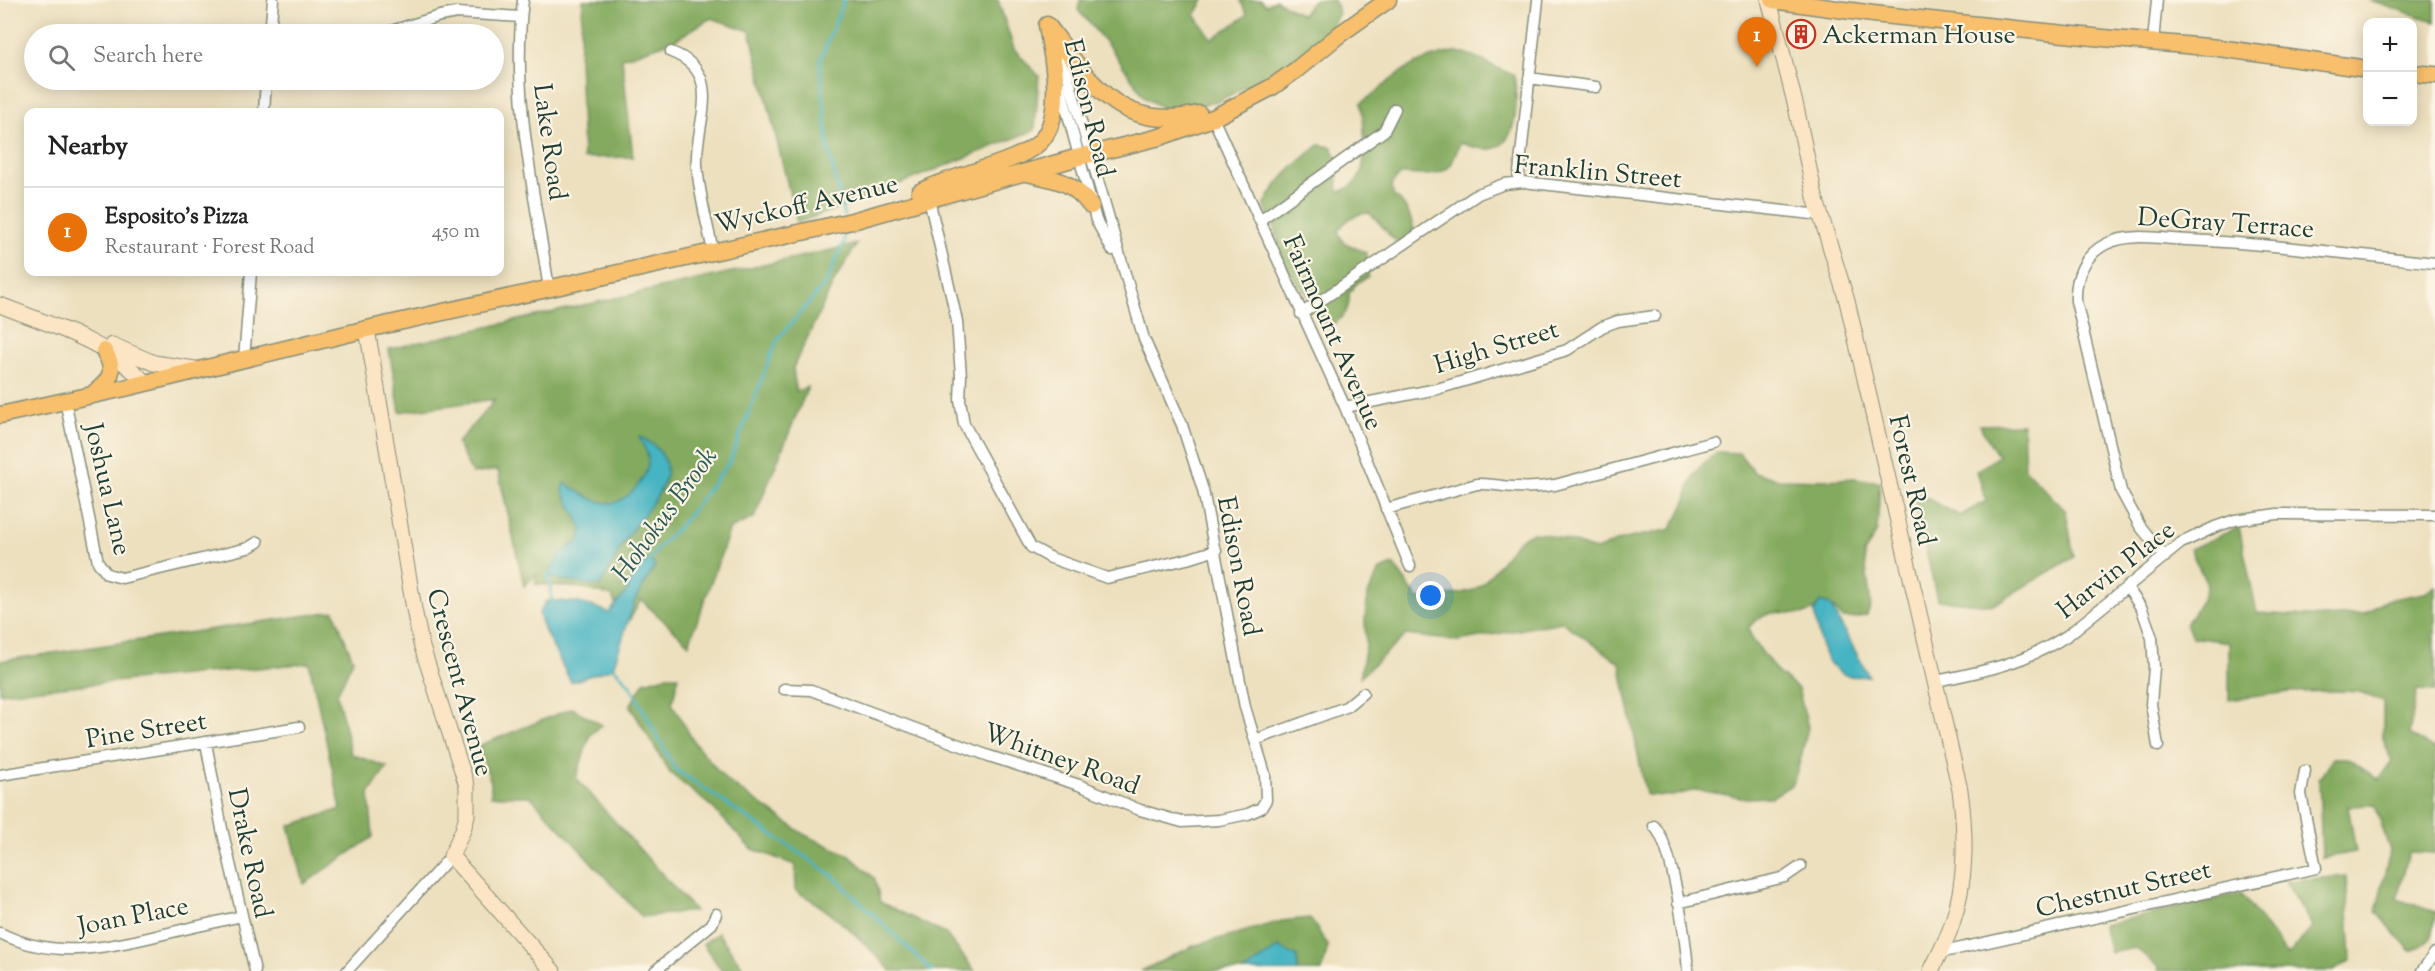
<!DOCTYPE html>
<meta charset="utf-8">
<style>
:root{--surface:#fff;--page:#f2f2f2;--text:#222;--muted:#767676;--line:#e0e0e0;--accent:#d93025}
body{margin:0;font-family:"Sorts Mill Goudy",serif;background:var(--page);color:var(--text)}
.controls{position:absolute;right:18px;top:18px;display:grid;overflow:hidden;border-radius:12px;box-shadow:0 3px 15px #0003}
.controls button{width:54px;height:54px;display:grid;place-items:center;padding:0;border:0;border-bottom:2px solid var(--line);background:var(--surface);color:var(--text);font:30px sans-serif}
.you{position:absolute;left:1431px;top:596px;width:21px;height:21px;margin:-15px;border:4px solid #fff;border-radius:50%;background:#1a73e8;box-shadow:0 0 0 9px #1a73e833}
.badge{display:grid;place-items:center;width:39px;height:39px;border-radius:50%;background:var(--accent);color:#fff;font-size:20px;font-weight:700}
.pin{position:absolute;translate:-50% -50px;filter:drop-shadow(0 2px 3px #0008)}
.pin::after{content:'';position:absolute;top:32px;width:21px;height:18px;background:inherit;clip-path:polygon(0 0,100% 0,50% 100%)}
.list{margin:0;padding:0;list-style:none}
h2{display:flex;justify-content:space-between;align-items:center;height:78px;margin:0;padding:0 24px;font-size:26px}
h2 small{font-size:20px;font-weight:400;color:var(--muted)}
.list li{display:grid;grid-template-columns:39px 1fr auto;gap:18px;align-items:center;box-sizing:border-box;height:90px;padding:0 24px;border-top:2px solid var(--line)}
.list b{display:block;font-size:22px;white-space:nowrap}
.list p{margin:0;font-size:20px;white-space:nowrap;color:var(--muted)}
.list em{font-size:20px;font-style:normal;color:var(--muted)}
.icon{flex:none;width:33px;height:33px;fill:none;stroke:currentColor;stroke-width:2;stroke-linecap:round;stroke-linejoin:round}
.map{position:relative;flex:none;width:2435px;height:971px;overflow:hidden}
.search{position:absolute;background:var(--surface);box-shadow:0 3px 15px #0003;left:24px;top:24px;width:480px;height:66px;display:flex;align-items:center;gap:15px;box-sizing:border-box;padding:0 21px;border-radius:33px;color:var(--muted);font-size:22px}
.panel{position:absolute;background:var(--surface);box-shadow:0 3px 15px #0003;left:24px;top:108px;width:480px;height:168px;border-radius:12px}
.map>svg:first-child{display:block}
.forest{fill:#84aa5f;stroke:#52744a;stroke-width:1.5}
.water{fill:#47b4c2;stroke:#33787b;stroke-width:1.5}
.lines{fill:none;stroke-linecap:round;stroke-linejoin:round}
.stream{stroke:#47b4c2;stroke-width:3}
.street-casing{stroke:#868e7a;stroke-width:13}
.secondary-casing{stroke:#868e7a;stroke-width:17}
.primary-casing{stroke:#868e7a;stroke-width:19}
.street{stroke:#fff;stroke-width:10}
.secondary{stroke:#fce5c4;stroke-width:15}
.primary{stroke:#f8bf6c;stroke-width:16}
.labels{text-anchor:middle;stroke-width:4.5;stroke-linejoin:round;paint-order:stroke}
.poi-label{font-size:26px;fill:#1f3d34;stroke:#fcf5e5;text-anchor:start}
.street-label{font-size:26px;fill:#1f3d34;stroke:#fcf5e5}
.water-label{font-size:27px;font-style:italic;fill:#295b58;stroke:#fcf5e5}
</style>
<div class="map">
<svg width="2435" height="971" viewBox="0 0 2435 971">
<rect width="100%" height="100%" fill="#fcf5e5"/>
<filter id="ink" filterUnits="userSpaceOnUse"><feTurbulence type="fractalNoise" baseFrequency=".0167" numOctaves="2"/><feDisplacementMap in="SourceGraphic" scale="12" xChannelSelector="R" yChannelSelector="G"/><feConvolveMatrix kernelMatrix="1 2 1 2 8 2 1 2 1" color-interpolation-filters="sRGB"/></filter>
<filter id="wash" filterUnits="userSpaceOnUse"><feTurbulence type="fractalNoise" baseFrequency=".008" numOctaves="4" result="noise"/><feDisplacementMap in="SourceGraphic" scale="24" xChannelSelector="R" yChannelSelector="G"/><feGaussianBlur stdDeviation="1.35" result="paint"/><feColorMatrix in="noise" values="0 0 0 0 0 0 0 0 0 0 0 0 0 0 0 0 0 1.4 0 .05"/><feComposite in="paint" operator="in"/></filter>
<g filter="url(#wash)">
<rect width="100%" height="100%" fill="#ede0bf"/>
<!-- forest -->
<path class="forest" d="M583 0H998L1014 49 1039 76 1035 130 852 203 797 223 750 31 711 18 673 41 622 58 633 157 583 158 579 59Z
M1080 0H1204L1195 15 1212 39 1247 15 1240 0H1260L1266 5 1276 0 1302 15 1313 0H1334L1339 13 1325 39 1271 73 1219 101 1170 112 1145 98 1112 50 1078 10Z
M2371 0H2435V22L2370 0Z
M1454 52C1476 53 1492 68 1514 75 1518 98 1520 152 1484 149 1476 148 1468 145 1460 143 1457 150 1454 160 1450 166 1437 179 1418 174 1402 174L1392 183 1393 195C1409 206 1411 219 1416 237L1407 247C1389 241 1384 225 1369 213 1354 214 1347 219 1338 231L1343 242 1366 253 1369 265 1368 277 1357 283 1349 293C1350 308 1346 315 1334 324L1321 322 1310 299 1286 268 1280 256 1276 230 1264 206C1275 181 1298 162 1319 145L1332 147C1341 163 1336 175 1338 192 1346 190 1353 186 1358 179 1368 165 1364 121 1361 103 1376 93 1389 80 1404 70 1418 61 1437 55 1454 52Z
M857 244 835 280 793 368 796 392 808 387 754 518 730 529 689 644 641 600 629 621 616 607 612 596 582 588 535 584 537 574 524 586 498 470 472 474 457 443 496 399 400 412 389 349Z
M2023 424 2025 469 2066 511 2074 557 1993 605 1937 600 1913 491 1960 516 1986 501 1977 471 1998 456 1979 425Z
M1717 452 1739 453 1754 472 1777 479 1828 480 1854 478 1880 482 1877 532 1864 553 1871 604 1867 615 1855 618H1843L1830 605 1820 603C1803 629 1778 595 1748 628L1753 640 1778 673 1798 689 1808 727 1801 758 1793 784 1772 797 1747 798 1696 790 1672 796 1646 795 1620 663 1562 622 1458 641 1406 635 1360 677 1366 645 1365 621 1368 594 1380 570 1394 565 1418 599C1432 597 1461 595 1473 590 1494 580 1512 536 1533 533 1548 532 1581 546 1596 550L1621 540 1671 529C1675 521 1682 512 1685 503 1693 473 1692 472 1717 452Z
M2239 527 2257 613 2325 617 2364 614 2387 600 2425 593 2435 586V691L2417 690 2409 734 2435 750V853L2409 852 2397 899 2435 912C2435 935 2433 943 2411 951L2376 912 2390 851 2375 805 2348 806 2356 852 2322 858 2319 779 2333 758H2347L2378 779 2392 762 2383 738V702L2360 692 2343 691 2290 692 2229 700V642L2192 637 2186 624 2203 598 2207 584 2190 549Z
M334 611 353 660 337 694 351 754 387 767 369 794 373 837 304 884 289 826 341 809 309 663 0 693V661Z
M666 676H679L672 703 694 742 726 780 805 835 849 855 875 879 880 902 946 934 975 971H891C863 941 832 910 796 891L795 865 750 848 713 808 670 773 630 706 644 682Z
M572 708 602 725 590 735 576 778 695 911 642 917 530 796H491V782L478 746Z
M2346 876 2351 960 2334 971H2158L2159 968 2136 948 2110 953 2103 925 2240 893 2288 955 2313 927 2285 881Z
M1310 918 1328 946 1322 971H1298L1297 957 1245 971H1141L1193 946 1282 921Z
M718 933 746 971H722L703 944Z"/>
<!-- water -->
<path class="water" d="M639 436C696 465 650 503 627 537 617 553 610 570 600 586L556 579 548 574 561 553 579 541 583 530 563 491 565 483C578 491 593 502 608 503 626 505 651 475 648 458 647 451 642 443 639 436Z
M650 560 655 566 635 600 613 668 571 682 545 632 539 614 546 601C568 601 589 602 609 613L627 591 638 565Z
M1820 602 1830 605 1869 676C1863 676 1855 677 1849 676 1821 669 1819 635 1814 612Z
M1279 947 1297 957 1298 971H1245Z"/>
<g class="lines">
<!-- stream -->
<path class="stream" d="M844 0 820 61 828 147 844 216
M649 562 658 548 685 520 730 461 777 340 826 283 844 242V229
M548 574 552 601
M611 665 630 685 675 769 832 875 932 971"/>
</g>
</g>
<g filter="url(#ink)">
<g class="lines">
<!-- street casing -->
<g class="street-casing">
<path id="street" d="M523 0C511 97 535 194 549 289
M391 31 440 16 457 13 521 17
M270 34 273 0
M2153 42 2157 0
M671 52C727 73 694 124 697 165 699 194 707 223 713 251
M1529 78 1596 87
M1060 85 1096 220 1112 250
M264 112 266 80
M1213 118 1345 407 1410 566
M1518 182 1538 0
M929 199 957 321 961 376 960 400 964 424 1031 547 1051 558 1107 578 1191 558 1216 550
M1260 220 1384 131 1395 109
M1301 314 1478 194 1504 184 1523 182 1821 215
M244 360 251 272
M65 400 98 562 107 574 122 578 248 548 258 542
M1345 407 1437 389 1471 379 1567 350 1602 327 1618 321 1655 316
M1386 509 1477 484C1491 483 1502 487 1516 487 1529 488 1542 487 1555 485L1713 442
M2165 557 2140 526 2121 491 2076 301C2075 277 2084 255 2106 244 2129 232 2163 239 2188 240 2271 244 2353 254 2435 263
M2127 587 2142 609 2152 638 2154 667 2151 704 2158 746
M1936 681C1986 671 2025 663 2068 635L2181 543 2215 527 2235 520 2277 514 2435 515
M784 689 811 690 989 756 1079 785 1140 810 1182 822 1219 820 1248 814 1261 808 1266 800 1265 774 1245 707 1203 490 1182 425 1144 339 1064 63 1057 47
M1255 740 1346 707 1363 693
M206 743 222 829 255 971
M0 775 299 727
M1654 826C1673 845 1686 942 1688 971
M1678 903 1785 877 1801 866
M0 933C52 959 102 949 156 936 184 929 213 923 241 916
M1939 953 2316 868 2301 794 2305 771
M347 971 451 856
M655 971 712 924 716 914
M2422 971 2435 953"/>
</g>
<!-- secondary casing -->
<g class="secondary-casing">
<path id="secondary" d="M1769 0 1796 107 1815 197 1847 301 1960 790C1966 835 1967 880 1952 924 1947 940 1938 956 1931 971
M0 305C50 325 108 341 144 382
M367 329 414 609 421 644 467 786V815L463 830 451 856 553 971
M112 345 154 363 195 369"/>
</g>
<!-- primary casing -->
<g class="primary-casing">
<path id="primary" d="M1773 0 1873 14 2103 38 2219 48 2368 69
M1048 26C1090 81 1118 133 1199 114
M2412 73 2435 75
M1027 173C1057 180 1071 180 1091 206
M920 192C952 175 1017 164 1040 142 1052 129 1055 111 1055 94 1057 72 1050 47 1047 25
M93 394C111 380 117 371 104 351
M0 415 125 388 367 329 852 221 1079 157 1160 137 1213 118 1272 87 1296 70 1340 34 1388 0"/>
</g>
<!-- street -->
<use href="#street" class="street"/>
<!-- secondary -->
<use href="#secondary" class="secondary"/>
<!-- primary -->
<use href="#primary" class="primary"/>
</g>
</g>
<!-- icons -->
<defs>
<g id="building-ring" transform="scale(1.5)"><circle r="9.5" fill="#fcf5e5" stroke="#c8321e" stroke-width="1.5"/><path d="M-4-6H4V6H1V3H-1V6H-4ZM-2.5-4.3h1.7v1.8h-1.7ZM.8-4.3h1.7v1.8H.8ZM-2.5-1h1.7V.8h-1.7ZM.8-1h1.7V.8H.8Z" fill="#c8321e"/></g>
</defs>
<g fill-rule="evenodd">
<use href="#building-ring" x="1801" y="34"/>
</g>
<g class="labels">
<!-- poi labels -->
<g class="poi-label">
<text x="1822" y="43">Ackerman House</text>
</g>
<!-- street labels -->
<g class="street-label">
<text transform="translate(1090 108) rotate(76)" y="9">Edison Road</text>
<text transform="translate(551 142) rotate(82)" y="9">Lake Road</text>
<text transform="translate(1598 171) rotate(5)" y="9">Franklin Street</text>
<text transform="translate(806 203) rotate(-13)" y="9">Wyckoff Avenue</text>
<text transform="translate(2226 222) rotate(4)" y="9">DeGray Terrace</text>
<text transform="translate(1334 332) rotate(66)" y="9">Fairmount Avenue</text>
<text transform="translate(1496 346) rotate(-17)" y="9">High Street</text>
<text transform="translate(1913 480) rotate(77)" y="9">Forest Road</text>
<text transform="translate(109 489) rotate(77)" y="9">Joshua Lane</text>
<text transform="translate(1240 566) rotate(79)" y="9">Edison Road</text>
<text transform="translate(2115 569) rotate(-38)" y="9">Harvin Place</text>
<text transform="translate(461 682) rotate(75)" y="9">Crescent Avenue</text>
<text transform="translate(146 729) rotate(-9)" y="9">Pine Street</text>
<text transform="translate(1062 758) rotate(20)" y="9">Whitney Road</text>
<text transform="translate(251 853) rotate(78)" y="9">Drake Road</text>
<text transform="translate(2123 888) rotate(-13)" y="9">Chestnut Street</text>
<text transform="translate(133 915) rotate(-11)" y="9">Joan Place</text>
</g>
<!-- water labels -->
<g class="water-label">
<text transform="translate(664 514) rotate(-54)" y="9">Hohokus Brook</text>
</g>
</g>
</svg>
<div class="controls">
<button>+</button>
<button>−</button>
</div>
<div class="you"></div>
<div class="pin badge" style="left:1757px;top:67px;background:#e8710a">1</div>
<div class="search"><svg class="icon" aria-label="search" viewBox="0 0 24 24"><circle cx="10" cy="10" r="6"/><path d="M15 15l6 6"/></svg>Search here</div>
<section class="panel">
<h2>Nearby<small></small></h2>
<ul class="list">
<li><span class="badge" style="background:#e8710a">1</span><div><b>Esposito's Pizza</b><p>Restaurant · Forest Road</p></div><em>450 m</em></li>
</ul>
</section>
</div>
